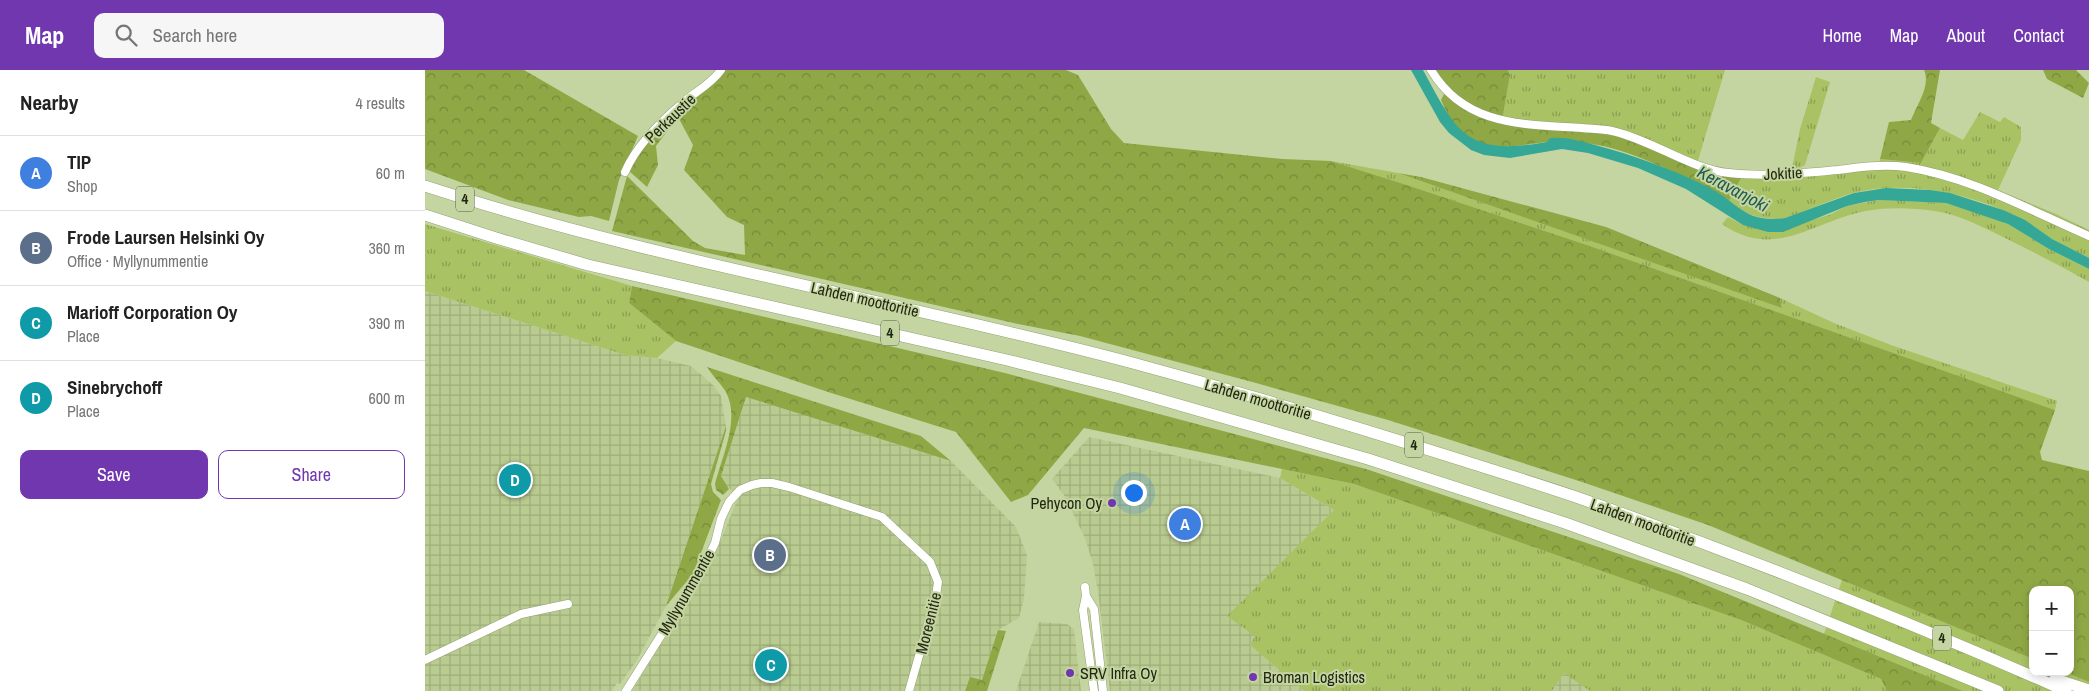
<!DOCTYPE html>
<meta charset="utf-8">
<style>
:root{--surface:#fff;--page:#f6f6f6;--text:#222;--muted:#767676;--line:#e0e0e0;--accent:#7037ae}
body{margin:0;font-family:"Archivo Narrow",sans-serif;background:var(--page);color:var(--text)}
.controls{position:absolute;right:15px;bottom:15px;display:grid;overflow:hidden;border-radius:10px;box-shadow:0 2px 8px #0003}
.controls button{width:45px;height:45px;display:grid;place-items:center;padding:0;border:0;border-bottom:1px solid var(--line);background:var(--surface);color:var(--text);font:25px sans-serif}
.you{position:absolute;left:708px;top:422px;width:18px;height:18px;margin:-12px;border:4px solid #fff;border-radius:50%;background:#1a73e8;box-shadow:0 0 0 8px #1a73e833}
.badge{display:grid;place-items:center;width:32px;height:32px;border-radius:50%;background:var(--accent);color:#fff;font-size:16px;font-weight:700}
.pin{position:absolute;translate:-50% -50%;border:2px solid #fff;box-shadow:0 1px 5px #0006}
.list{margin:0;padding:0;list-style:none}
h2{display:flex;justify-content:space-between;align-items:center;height:65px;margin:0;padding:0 20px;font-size:21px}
h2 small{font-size:16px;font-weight:400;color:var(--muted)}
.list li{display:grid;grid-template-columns:32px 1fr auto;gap:15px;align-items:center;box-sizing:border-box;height:75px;padding:0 20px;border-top:1px solid var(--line)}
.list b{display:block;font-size:19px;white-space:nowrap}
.list p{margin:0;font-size:16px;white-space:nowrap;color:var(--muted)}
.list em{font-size:16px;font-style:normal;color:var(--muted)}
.actions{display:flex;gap:10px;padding:15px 20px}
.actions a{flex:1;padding:11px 0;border:1px solid var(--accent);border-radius:10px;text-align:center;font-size:18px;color:var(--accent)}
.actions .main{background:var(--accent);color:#fff}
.icon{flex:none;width:28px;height:28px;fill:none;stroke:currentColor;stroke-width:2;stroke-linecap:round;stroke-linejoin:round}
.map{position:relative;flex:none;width:1664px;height:621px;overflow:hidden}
header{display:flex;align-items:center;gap:30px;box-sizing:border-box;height:70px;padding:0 25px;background:var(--accent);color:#fff}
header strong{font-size:24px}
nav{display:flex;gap:28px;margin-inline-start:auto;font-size:18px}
.search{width:350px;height:45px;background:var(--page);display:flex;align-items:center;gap:12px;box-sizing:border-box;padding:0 18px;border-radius:10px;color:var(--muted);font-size:19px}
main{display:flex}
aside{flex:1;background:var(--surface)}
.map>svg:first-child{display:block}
.industrial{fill:url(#industrial-grid)}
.grass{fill:url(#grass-tufts)}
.forest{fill:url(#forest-crowns)}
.water{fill:#34a797}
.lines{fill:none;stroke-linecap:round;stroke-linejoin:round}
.minor-casing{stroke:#93a270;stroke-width:9}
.highway-casing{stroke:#93a270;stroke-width:12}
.minor{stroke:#fff;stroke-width:8}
.highway{stroke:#fff;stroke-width:11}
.poi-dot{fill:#7037ae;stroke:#c5d5a1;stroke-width:2}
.labels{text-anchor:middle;stroke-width:4;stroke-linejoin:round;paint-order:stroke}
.shield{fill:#c5d5a1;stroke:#535b3e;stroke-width:1}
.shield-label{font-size:15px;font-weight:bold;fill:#222713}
.street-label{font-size:16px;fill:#222713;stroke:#c5d5a1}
.poi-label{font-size:16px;fill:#222713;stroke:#c5d5a1;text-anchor:start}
.water-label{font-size:18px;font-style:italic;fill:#1e5b52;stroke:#c5d5a1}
</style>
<header>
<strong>Map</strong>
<div class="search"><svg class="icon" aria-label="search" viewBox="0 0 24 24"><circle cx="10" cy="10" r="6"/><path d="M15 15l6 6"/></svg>Search here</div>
<nav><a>Home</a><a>Map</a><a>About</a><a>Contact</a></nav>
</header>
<main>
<aside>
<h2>Nearby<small>4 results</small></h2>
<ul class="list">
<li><span class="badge" style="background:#3f7fe0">A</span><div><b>TIP</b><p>Shop</p></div><em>60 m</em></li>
<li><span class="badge" style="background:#5c6f8a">B</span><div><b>Frode Laursen Helsinki Oy</b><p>Office · Myllynummentie</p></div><em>360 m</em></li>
<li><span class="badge" style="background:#0f9aa8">C</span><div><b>Marioff Corporation Oy</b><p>Place</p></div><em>390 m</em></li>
<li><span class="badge" style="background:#0f9aa8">D</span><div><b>Sinebrychoff</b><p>Place</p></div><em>600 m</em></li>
</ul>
<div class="actions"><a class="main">Save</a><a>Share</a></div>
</aside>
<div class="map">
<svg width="1664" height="621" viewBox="0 0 1664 621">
<defs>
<pattern id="industrial-grid" width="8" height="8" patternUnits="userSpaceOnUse" patternTransform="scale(1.25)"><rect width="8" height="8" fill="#b9cb90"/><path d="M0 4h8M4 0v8" fill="none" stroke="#9fae7b"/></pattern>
<pattern id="grass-tufts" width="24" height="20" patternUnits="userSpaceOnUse" patternTransform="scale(1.25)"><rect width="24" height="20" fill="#a9c264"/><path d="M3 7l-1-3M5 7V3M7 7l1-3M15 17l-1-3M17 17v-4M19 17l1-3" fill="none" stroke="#899e51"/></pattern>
<pattern id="forest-crowns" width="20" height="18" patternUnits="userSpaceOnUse" patternTransform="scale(1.25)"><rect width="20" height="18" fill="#8fa845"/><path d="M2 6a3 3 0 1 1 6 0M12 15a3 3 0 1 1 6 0" fill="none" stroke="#748938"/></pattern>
</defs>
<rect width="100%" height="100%" fill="#c5d5a1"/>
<!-- industrial -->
<path class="industrial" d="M0 221 200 285 232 288 266 296 289 316 296 326 301 356 241 536 212 590 195 614 192 613 187 621H0Z
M321 327 526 391 591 457 602 485 599 529 594 548 573 560 557 611 545 607 540 621H207L288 489 313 428 300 413 296 406Z
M664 367 855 408 909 440 903 446 825 575 879 621H685L673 522 668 494 660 468 639 425 627 409Z
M614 552 642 554 649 559 656 621H591Z
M1139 602 1165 621H1127Z"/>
<!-- grass -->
<path class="grass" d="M1083 0H1300L1272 94 1077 51 1085 5Z
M1391 7 1405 12 1380 95 1367 102 1454 96 1455 89 1496 93 1515 58 1538 70 1555 42 1575 52 1579 47 1596 57V70L1573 120 1631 144 1664 160V188C1652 182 1639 176 1627 169 1617 163 1608 155 1598 150 1551 124 1481 109 1428 123 1405 130 1383 140 1360 148 1338 151 1320 145 1304 131L1318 104 1366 103 1375 59Z
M906 91 973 103 1357 237 1355 228 1409 253 1466 275 1632 331 1630 340 1162 175 985 116Z
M1454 130 1521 133 1562 146 1583 154 1624 179 1664 199V212C1636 196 1608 182 1580 168 1557 157 1534 144 1509 141 1487 138 1463 137 1441 141 1388 151 1350 191 1297 154L1303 147 1318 155 1390 149 1404 145 1422 136Z
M0 154 207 216 204 233 251 271 232 288 200 285 0 221Z
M857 399 929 414 1316 550 1456 609 1462 621H1165L1139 603 1127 621H879L825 575 830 566 802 546 909 440 855 408Z
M1417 510 1608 589V602H1640L1664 612V621H1538L1399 564Z"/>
<!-- forest -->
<path class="forest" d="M0 0H99L213 66 194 110 184 151 166 146 154 147 83 130 0 99Z
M299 0H641L653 5 686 59 699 73 858 89 906 91 985 116 1162 175 1630 340 1615 382 1617 390 1664 401V612L1640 602H1645V520H1608V589L1283 455 1154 411 963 350 831 313 655 266 593 254 187 161 202 106 268 171 280 178 320 185 319 155 302 147 259 100 268 75 253 47 231 76 233 95 222 117 204 101C225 59 264 30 299 0Z
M1006 0H1083L1085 5 1077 51 1186 61 1272 94 1318 104 1304 131C1290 120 1276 114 1260 107 1230 94 1200 79 1167 74 1153 72 1135 71 1121 72 1091 76 1062 83 1036 62 1026 54 1021 41 1016 30L1021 20Z
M1499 0H1515L1506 53 1515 58 1496 93 1455 89 1464 52 1486 50C1492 34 1506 16 1499 0Z
M1618 0H1651L1664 13 1658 28 1622 9Z
M973 103 996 107 1181 157 1355 228 1357 238Z
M207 216 580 303 941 399 1254 504 1538 621H1462L1456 609 1316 550 929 414 659 358 603 425 586 432 531 362 403 322 251 271 204 233Z
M282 297 496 366 526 391 321 327 296 406 304 419 298 425 291 420 290 414C297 386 317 346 299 319 294 312 287 305 282 297Z
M301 356V361L286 414 288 422 296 430 268 504 241 536Z
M573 560 581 561 562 621H540L545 607 557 610Z"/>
<!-- water -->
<path class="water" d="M986 0H998C1033 65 1042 86 1122 72L1125 68C1142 67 1154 71 1170 75 1209 85 1246 99 1281 116 1313 131 1318 154 1360 148L1429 123 1461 118 1505 120 1525 123 1578 140 1600 150 1627 169 1664 188V199L1624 179 1583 154 1521 133 1454 130 1440 132 1422 136 1358 162H1343L1318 155 1261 119 1213 98 1163 83 1137 79 1085 88 1059 85 1046 80 1024 63 1015 52Z"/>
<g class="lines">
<!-- minor casing -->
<g class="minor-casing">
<path id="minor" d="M1006 0C1040 57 1099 54 1157 58 1166 59 1177 59 1187 61 1225 69 1267 100 1304 103 1339 107 1377 103 1413 100 1435 97 1458 94 1481 97 1546 107 1604 140 1664 166
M200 102C212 74 237 50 260 31 272 21 287 13 296 0
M660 517 661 526 669 539 678 621
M661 526 658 540 669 621
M0 590 96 544 143 534
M201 621 276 502 290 473 296 449 304 432 315 420 327 415 336 413H347L364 417 457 447 505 492 513 512 511 526 484 621"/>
</g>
<!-- highway casing -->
<g class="highway-casing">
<path id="highway" d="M0 116C230 191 470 230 704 292 815 322 926 355 1036 390 1074 402 1113 414 1151 427 1316 485 1480 550 1641 621
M0 145 71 168 163 195 582 290 695 318 943 389 1140 453 1322 519 1573 621
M1630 609 1664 620"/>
</g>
<!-- minor -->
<use href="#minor" class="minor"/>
<!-- highway -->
<use href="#highway" class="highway"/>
</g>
<!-- markers -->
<g class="poi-dot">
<circle cx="687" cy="433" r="5"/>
<circle cx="645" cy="603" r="5"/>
<circle cx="828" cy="607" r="5"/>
</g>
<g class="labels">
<!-- shield labels -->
<g class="shield">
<rect x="31" y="116.5" width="18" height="25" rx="4"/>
<rect x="456" y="250.5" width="18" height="25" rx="4"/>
<rect x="980" y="362.5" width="18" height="25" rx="4"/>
<rect x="1508" y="555.5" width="18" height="25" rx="4"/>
</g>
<g class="shield-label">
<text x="40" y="134">4</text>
<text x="465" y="268">4</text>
<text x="989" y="380">4</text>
<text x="1517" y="573">4</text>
</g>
<!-- street labels -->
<g class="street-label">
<text transform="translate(245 48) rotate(-44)" y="6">Perkaustie</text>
<text transform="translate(1358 103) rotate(-3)" y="6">Jokitie</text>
<text transform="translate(440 229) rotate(13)" y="6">Lahden moottoritie</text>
<text transform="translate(833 329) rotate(16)" y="6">Lahden moottoritie</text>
<text transform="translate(1218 452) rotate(20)" y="6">Lahden moottoritie</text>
<text transform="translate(261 522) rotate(-60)" y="6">Myllynummentie</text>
<text transform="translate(503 553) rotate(-76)" y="6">Moreenitie</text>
</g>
<!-- poi labels -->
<g class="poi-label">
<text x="677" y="439" text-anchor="end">Pehycon Oy</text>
<text x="655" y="609">SRV Infra Oy</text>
<text x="838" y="613">Broman Logistics</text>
</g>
<!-- water labels -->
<g class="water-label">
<text transform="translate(1308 119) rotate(28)" y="6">Keravanjoki</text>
</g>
</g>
</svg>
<div class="controls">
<button>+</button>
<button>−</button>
</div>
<div class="you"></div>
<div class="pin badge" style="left:760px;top:454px;background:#3f7fe0">A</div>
<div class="pin badge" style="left:345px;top:485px;background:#5c6f8a">B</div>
<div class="pin badge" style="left:346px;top:595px;background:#0f9aa8">C</div>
<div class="pin badge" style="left:90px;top:410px;background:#0f9aa8">D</div>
</div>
</main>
